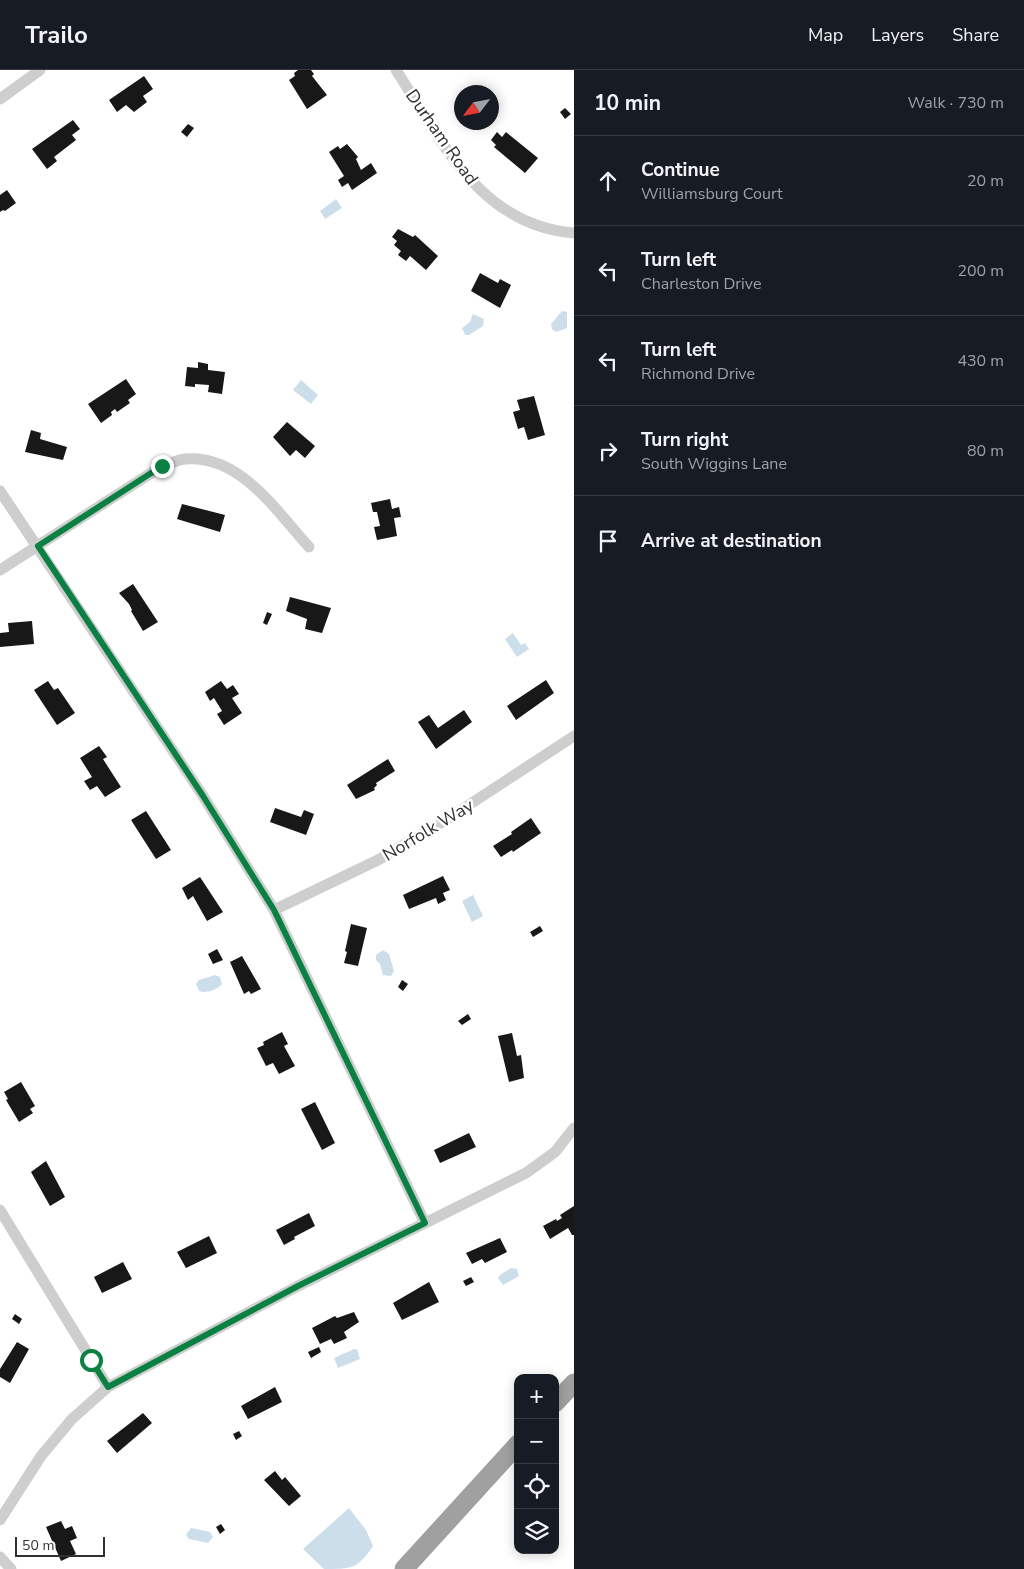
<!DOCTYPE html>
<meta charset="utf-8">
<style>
:root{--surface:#171b24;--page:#20242c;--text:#f1f3f6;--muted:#9ea1a6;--line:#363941}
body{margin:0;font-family:"Nunito Sans",sans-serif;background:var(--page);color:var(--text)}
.controls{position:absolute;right:15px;bottom:15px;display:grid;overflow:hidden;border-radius:10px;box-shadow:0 2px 12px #0003}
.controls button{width:45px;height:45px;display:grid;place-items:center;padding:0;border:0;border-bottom:1px solid var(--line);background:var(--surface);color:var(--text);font:25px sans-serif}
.compass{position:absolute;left:454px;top:15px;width:45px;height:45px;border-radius:50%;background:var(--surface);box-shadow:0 2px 12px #0003;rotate:238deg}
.scale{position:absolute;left:15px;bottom:12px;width:90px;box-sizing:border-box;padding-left:5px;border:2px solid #313131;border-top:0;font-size:14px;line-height:18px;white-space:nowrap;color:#313131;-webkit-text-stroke:4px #fff;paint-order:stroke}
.stop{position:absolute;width:15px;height:15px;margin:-11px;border:4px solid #0b8043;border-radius:50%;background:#fff}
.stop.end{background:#0b8043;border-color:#fff;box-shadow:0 1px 5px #0008}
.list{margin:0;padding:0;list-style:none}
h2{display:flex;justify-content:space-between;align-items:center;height:65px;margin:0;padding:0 20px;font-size:21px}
h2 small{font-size:16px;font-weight:400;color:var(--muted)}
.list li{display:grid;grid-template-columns:32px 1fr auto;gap:15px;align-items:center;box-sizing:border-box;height:90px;padding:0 20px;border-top:1px solid var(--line)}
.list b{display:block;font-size:19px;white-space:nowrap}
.list p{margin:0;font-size:16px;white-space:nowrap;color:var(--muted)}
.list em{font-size:16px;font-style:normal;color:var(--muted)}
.icon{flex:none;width:28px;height:28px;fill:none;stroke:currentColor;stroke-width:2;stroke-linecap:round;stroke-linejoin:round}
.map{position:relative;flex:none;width:574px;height:1499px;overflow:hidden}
header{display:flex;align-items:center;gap:30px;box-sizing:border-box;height:70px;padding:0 25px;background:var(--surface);border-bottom:1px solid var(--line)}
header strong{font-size:24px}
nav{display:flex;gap:28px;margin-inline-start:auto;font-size:18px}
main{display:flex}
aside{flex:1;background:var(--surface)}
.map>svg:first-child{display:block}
.water{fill:#cddeeb}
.building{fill:#181818}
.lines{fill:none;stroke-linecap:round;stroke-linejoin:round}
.minor{stroke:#cecece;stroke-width:11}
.trunk{stroke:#a0a0a0;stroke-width:19}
.route{stroke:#0b8043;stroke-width:6}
.labels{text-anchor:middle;stroke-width:5;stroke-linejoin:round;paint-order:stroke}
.street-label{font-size:18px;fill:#313131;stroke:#fff}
</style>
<header>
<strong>Trailo</strong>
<nav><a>Map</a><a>Layers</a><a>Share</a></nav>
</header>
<main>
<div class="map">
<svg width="574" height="1499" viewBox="0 0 574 1499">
<rect width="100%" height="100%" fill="#fff"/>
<!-- water -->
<path class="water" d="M336 129 342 138 325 149 320 141Z
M562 241 567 242V258L556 262 552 259 551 254Z
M473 244 484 249 483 256 469 265H465L462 258 470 252Z
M301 310 318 325 311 334 293 320Z
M513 563 521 575 525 573 529 579 517 587 505 569Z
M473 825 483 846 472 852 462 831Z
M383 880 389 884 394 901 391 906 383 905 380 894 376 890V885Z
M215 905 220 907 222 914C217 920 206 924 199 921L196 914 199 910Z
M511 1198 517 1199 519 1206 503 1215 498 1208 500 1205Z
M354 1279H357L360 1289 338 1298 334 1288Z
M349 1438 366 1460 373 1476C358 1499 351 1499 324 1499L303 1479Z
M191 1458 210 1462 213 1467 208 1473 189 1469 186 1465Z"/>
<!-- building -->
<path class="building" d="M298 0H311L314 4 312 6 327 25 307 39 289 10 295 6 294 3Z
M144 6 153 19 143 26 147 32 134 42 126 35 117 42 109 30Z
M565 38 571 44 565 49 560 42Z
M73 50 80 59 72 65 76 70 54 87 57 91 47 99 32 79Z
M188 54 194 58 187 67 181 62Z
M497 62 502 67 506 62 538 88 525 103 494 77 496 75 491 70Z
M347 74 358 87 356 89 361 100 371 93 377 103 352 120 348 113 342 117 338 110 344 106 329 82 338 76 340 79Z
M7 120 16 133 5 141 3 140 0 142V125Z
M398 159 413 167 415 165 438 186 426 200 410 186 406 191 398 185 401 181 394 175 397 171 392 167Z
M480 203 498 213 500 209 511 215 500 238 471 221Z
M198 292 208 294V300L225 302 222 324 208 322 209 315 195 314V317L185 316 187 297 198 298Z
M126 309 136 324 128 330 130 333 117 342 115 339 111 342 112 345 101 353 88 334Z
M534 326 545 365 528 370 524 357 518 359 513 342 520 340 517 330Z
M287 352 315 376 305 388 296 380 290 386 273 367Z
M31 360 41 363 40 369 67 377 63 390 25 382Z
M390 429 392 439 399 437 401 447 394 448 397 466 377 470 374 457 380 456 377 442H373L371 433Z
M182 434 225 445 220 462 177 449Z
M133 514 158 552 143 561 131 541 132 540 129 534 119 523Z
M290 527 331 538 322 563 305 559 307 549 286 541Z
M267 542 272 544 267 555 263 553Z
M32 551 34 574 0 577V563L9 562 8 553Z
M546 610 554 623 516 650 507 636Z
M48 611 54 620 58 618 75 643 57 655 34 620Z
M221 611 227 619 233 615 239 624 232 628 242 643 224 655 217 644 222 641 214 628 210 631 205 622Z
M464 640 472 652 436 679 418 652 429 645 438 658Z
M99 676 107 687 103 689 121 717 105 727 97 716 90 720 84 711 92 707 80 688Z
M388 689 395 701 376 713 377 715 374 718 375 720 356 729 347 715Z
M275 738 301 747 304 740 314 744 306 765 270 752Z
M146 741 171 780 156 789 131 750Z
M531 748 541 763 513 782 512 780 501 787 493 776 512 764 511 762Z
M443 806 450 820 443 823 446 830 438 834 436 828 409 839 403 825Z
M200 807 223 842 207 851 193 826 188 830 182 818Z
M351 854 367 858 358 896 344 893 347 882 345 881Z
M540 856 543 861 533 867 530 862Z
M217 879 223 890 213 894 208 884Z
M242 886 261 919 251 924 249 921 244 924 230 892Z
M402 910 408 914 403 921 398 917Z
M468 944 471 949 462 955 458 951Z
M282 962 288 974 284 976 295 996 279 1004 273 993 266 996 257 978 264 975 263 972Z
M512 963 517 986 521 985 524 1008 509 1012 498 966Z
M21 1012 35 1036 30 1039 33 1043 19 1052 6 1030 8 1029 4 1022Z
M315 1032 335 1073 322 1080 301 1039Z
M469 1063 476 1077 440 1093 434 1080Z
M46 1091 65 1127 50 1136 31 1102Z
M574 1136V1165H572L568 1158 550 1169 543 1156 556 1149 557 1151 562 1148 560 1145Z
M309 1143 315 1156 294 1167 295 1169 284 1175 276 1160Z
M209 1166 217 1183 186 1198 177 1182Z
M500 1168 507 1182 485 1193 482 1189 472 1194 466 1183Z
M123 1192 132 1209 102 1223 94 1207Z
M471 1207 474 1212 466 1216 463 1211Z
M429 1212 439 1232 402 1250 393 1233Z
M354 1242 359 1252 344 1262 347 1268 334 1274 331 1269 320 1274 312 1258 335 1246 337 1248Z
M15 1244 22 1249 19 1254 12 1249Z
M17 1272 29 1279 10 1313 0 1307V1299Z
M319 1277 321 1282 311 1288 308 1282Z
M275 1317 282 1332 248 1349 241 1336Z
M143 1343 152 1353 117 1383 107 1371Z
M239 1361 242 1366 236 1370 233 1364Z
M275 1401 282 1410 285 1407 301 1426 289 1436 264 1410Z
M61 1451 65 1459 72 1456 77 1468 70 1471 76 1484 61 1491 46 1457Z
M221 1454 225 1460 220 1464 216 1457Z"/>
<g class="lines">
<!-- minor -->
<path class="minor" d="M396 0C442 71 479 155 574 163
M0 29 40 0
M0 421 203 726 274 840 425 1153
M0 500 162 396C169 394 177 390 185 389 240 384 276 441 309 477
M274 840 378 790 449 748 574 666
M0 1140 108 1317
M0 1450 41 1386 72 1349 108 1317 298 1216 526 1103 555 1082 574 1058
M0 1487 11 1499"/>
<!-- trunk -->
<path class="trunk" d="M555 1333 574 1313
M404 1499 518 1374"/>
</g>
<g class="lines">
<!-- route -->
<path class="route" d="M91 1290 108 1317 298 1216 425 1153 274 840 203 726 38 476 162 396"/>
</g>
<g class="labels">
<!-- street labels -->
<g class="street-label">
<text transform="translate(442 67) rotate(55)" y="6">Durham Road</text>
<text transform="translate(428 760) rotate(-31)" y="6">Norfolk Way</text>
</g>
</g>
</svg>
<div class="controls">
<button>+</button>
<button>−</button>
<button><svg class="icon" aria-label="locate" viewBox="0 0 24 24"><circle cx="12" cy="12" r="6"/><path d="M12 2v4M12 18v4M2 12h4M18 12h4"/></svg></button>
<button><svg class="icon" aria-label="layers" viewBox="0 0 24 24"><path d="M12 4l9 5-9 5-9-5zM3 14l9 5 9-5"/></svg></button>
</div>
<svg class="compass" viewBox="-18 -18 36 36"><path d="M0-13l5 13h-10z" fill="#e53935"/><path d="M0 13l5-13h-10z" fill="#9ea1a6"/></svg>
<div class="scale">50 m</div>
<div class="stop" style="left:91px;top:1290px"></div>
<div class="stop end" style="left:162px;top:396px"></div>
</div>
<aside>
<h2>10 min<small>Walk · 730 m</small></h2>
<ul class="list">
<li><svg class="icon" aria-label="ahead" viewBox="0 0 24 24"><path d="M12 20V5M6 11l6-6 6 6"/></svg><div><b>Continue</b><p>Williamsburg Court</p></div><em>20 m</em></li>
<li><svg class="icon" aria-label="left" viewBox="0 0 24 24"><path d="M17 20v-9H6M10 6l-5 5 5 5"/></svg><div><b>Turn left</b><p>Charleston Drive</p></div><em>200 m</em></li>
<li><svg class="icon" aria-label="left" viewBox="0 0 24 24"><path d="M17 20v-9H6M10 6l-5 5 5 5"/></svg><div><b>Turn left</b><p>Richmond Drive</p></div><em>430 m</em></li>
<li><svg class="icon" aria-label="right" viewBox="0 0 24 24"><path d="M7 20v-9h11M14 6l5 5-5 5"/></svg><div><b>Turn right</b><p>South Wiggins Lane</p></div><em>80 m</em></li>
<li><svg class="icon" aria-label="arrive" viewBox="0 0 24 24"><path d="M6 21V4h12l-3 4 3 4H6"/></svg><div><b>Arrive at destination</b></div></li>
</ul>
</aside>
</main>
